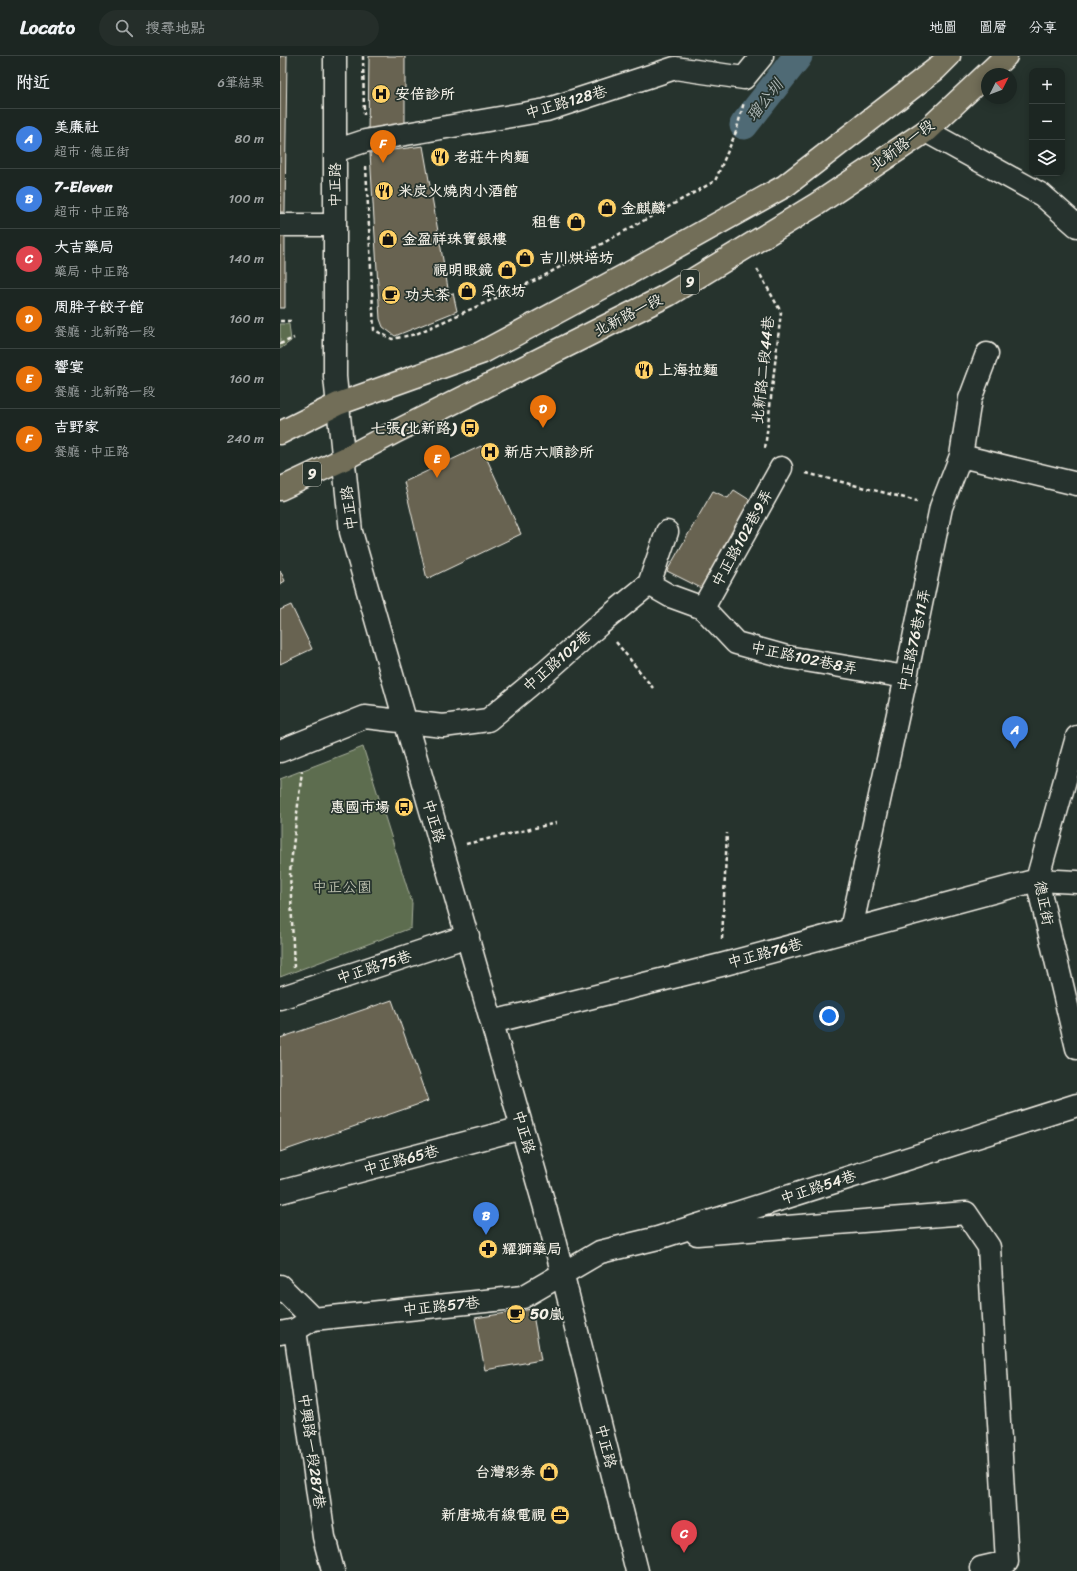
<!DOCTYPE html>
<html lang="zh-TW">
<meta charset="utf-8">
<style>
:root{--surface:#1c2622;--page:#252e2a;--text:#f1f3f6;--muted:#a0a5a5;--line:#3a4340;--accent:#8c9099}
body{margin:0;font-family:Sriracha,"LXGW WenKai TC",sans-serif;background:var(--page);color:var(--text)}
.controls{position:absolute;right:12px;top:12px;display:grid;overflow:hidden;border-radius:8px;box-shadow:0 2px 10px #0003}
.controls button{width:36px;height:36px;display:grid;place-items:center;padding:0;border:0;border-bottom:1px solid var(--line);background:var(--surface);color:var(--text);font:20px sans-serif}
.compass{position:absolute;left:701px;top:12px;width:36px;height:36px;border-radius:50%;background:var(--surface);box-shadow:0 2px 10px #0003;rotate:48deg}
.you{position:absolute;left:549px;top:960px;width:14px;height:14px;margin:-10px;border:3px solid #fff;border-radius:50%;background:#1a73e8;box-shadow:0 0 0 6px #1a73e833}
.badge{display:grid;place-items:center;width:26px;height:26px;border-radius:50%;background:var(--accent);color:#fff;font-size:13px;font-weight:700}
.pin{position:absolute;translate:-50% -33px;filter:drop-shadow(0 1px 2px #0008)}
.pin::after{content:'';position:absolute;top:21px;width:14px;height:12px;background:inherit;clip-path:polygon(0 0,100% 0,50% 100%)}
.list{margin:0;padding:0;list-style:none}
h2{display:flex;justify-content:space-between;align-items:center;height:52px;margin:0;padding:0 16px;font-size:17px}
h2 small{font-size:13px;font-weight:400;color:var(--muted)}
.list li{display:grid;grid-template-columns:26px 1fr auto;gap:12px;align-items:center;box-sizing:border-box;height:60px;padding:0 16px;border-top:1px solid var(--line)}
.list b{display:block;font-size:15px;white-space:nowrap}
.list p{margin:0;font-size:13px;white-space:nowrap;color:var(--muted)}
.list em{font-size:13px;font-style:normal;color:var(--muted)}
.icon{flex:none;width:22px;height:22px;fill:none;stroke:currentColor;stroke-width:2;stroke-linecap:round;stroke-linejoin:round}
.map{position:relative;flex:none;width:797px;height:1515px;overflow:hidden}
header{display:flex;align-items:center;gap:24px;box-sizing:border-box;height:56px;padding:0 20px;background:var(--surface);border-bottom:1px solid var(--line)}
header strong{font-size:19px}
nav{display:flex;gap:22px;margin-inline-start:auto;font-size:14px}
.search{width:280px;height:36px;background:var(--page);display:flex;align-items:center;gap:10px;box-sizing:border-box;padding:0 14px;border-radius:22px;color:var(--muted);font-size:15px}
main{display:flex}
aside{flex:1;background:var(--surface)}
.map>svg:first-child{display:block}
.green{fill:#5d6d50;stroke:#a8af9c}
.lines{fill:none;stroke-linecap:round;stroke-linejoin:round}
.canal{stroke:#506a75;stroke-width:29}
.building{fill:#686351;stroke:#f4f1e8}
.minor-casing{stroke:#f4f1e8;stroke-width:25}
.major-casing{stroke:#f4f1e8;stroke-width:25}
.path{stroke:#f4f1e8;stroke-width:2.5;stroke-dasharray:4 3;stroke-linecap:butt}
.minor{stroke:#26332d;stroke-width:22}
.major{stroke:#726e59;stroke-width:22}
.labels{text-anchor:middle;stroke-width:3.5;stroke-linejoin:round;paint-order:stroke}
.shield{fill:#26332d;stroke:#b6b8b0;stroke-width:1}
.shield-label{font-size:14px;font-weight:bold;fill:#f4f1e8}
.poi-label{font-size:15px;font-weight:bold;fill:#f4f1e8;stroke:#26332d;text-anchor:start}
.street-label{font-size:15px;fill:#f4f1e8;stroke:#26332d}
.park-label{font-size:15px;fill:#b8bcab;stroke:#26332d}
.water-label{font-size:16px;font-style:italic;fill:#b2bbba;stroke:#26332d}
</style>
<header>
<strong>Locato</strong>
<div class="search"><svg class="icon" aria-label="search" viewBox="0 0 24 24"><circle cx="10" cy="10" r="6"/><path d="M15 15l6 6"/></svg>搜尋地點</div>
<nav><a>地圖</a><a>圖層</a><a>分享</a></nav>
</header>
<main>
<aside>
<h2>附近<small>6筆結果</small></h2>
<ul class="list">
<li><span class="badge" style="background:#3f7fe0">A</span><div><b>美廉社</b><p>超市 · 德正街</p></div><em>80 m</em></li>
<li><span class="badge" style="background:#3f7fe0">B</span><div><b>7-Eleven</b><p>超市 · 中正路</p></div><em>100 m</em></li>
<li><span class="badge" style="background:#e0444e">C</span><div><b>大吉藥局</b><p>藥局 · 中正路</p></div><em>140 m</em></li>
<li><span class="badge" style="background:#e8710a">D</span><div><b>周胖子餃子館</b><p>餐廳 · 北新路一段</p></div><em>160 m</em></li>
<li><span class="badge" style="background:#e8710a">E</span><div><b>響宴</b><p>餐廳 · 北新路一段</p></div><em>160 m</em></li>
<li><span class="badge" style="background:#e8710a">F</span><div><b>吉野家</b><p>餐廳 · 中正路</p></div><em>240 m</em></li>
</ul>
</aside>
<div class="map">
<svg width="797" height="1515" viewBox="0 0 797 1515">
<rect width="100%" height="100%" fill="#26332d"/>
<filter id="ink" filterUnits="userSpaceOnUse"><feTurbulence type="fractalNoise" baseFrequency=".025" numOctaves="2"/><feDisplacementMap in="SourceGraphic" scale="8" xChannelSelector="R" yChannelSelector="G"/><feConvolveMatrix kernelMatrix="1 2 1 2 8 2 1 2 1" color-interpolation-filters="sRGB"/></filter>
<g filter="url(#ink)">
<!-- green -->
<path class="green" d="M0 268H9L11 285 0 293Z
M83 691 132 847 131 872 0 921V723Z"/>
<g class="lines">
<!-- canal -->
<path class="canal" d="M464 69 518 0"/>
</g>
<!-- building -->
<path class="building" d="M0 0H7L5 156H0Z
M89 0H125V70L88 76Z
M143 90 169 238 173 237 177 255 115 280 103 271 100 263 90 97Z
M0 179H5V252H0Z
M201 390 241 478 147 523 124 426Z
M454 434 473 446 423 533 387 515 433 435 448 442Z
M0 514 5 525 0 528Z
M11 549 32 593 0 608V554Z
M112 944 148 1045 0 1096V982Z
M252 1253 261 1304 205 1314 195 1262Z"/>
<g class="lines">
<!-- minor casing -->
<g class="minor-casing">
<path id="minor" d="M55 0V321L71 476 272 1176 357 1515
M646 75 762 139 797 170
M55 95 85 85 266 54 395 12 464 22 482 0
M0 169H55
M681 400 797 428
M369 528 390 540 423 552 456 587 507 601 626 621
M423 552 501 412
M797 681 757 824 797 992
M0 695 85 661 163 670 208 664 267 615 320 568 369 528 387 476
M571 873 626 621 661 451 681 400 690 343 707 298
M0 942 188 880
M212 966 441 909 757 824 797 826
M0 1136 242 1072
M417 1178 686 1157 709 1191 727 1506 701 1512
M0 1230 33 1263
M15 1274 44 1481 53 1515
M0 1277 15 1274 33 1263 243 1241 320 1196 378 1182 797 1049"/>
</g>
<!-- major casing -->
<g class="major-casing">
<path id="major" d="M0 377 58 348 201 297 353 215 505 130 656 13 669 0
M0 433 64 403 115 376 388 239 537 148 646 75 726 0"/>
</g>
<!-- path -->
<path class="path" d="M83 0 84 59
M86 110 94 274 112 283 136 278 260 222 435 125 456 76 464 46
M477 213 501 256 485 393
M0 265H14
M0 288 14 282
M526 417 637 445
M336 586 373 632
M186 788 276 767
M442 883 447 777
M14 912 10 816 22 715"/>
<!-- minor -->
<use href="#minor" class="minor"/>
<!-- major -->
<use href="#major" class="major"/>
</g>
</g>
<!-- icons -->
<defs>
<g id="hospital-disc" transform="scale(1)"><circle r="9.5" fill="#ffd166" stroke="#26332d"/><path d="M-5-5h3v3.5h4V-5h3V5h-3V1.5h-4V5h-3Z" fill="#111"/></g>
<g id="restaurant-disc" transform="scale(1)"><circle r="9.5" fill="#ffd166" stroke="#26332d"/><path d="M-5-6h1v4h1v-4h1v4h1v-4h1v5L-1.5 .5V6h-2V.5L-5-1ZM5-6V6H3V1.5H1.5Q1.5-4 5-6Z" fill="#111"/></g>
<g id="shop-disc" transform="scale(1)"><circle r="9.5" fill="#ffd166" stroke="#26332d"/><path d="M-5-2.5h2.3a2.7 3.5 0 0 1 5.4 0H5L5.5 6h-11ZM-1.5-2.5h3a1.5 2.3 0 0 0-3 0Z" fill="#111"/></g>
<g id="cafe-disc" transform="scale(1)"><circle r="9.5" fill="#ffd166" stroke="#26332d"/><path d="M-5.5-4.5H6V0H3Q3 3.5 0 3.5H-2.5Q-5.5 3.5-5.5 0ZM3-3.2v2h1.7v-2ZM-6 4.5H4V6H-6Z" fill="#111"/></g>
<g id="bus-disc" transform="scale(1)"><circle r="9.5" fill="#ffd166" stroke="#26332d"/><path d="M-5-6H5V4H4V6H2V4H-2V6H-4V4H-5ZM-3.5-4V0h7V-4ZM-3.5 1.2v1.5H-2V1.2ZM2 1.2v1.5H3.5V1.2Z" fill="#111"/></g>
<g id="pharmacy-disc" transform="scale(1)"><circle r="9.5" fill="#ffd166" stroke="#26332d"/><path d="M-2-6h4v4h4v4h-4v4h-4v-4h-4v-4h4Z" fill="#111"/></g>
<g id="office-disc" transform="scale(1)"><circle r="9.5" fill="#ffd166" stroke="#26332d"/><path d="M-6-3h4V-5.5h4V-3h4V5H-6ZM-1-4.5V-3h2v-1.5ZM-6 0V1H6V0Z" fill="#111"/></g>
</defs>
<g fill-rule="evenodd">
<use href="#hospital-disc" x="101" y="38"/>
<use href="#restaurant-disc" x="160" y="101"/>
<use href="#restaurant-disc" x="104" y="135"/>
<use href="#shop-disc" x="327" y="152"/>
<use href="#shop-disc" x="296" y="166"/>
<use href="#shop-disc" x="108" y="183"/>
<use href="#shop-disc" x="245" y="202"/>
<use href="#shop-disc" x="227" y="214"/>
<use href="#shop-disc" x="187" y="235"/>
<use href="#cafe-disc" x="111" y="239"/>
<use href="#restaurant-disc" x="364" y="314"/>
<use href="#bus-disc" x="190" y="372"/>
<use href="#hospital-disc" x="210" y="396"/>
<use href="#bus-disc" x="124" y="751"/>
<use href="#pharmacy-disc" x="208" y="1193"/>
<use href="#cafe-disc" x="236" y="1258"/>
<use href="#shop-disc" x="269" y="1416"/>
<use href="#office-disc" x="280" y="1459"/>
</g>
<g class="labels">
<!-- shield labels -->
<g class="shield">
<rect x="401" y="214" width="18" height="24" rx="3"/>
<rect x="23" y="406" width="18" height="24" rx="3"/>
</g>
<g class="shield-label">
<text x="410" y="231">9</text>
<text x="32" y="423">9</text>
</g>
<!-- poi labels -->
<g class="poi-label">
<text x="115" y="43">安倍診所</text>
<text x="174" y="106">老莊牛肉麵</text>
<text x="118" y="140">米炭火燒肉小酒館</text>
<text x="341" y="157">金麒麟</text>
<text x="282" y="171" text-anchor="end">租售</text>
<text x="122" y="188">金盈祥珠寶銀樓</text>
<text x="259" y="207">吉川烘培坊</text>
<text x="213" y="219" text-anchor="end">視明眼鏡</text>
<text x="201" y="240">采依坊</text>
<text x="125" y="244">功夫茶</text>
<text x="378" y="319">上海拉麵</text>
<text x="176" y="377" text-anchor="end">七張(北新路)</text>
<text x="224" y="401">新店六順診所</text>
<text x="110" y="756" text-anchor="end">惠國市場</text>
<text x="222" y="1198">耀獅藥局</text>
<text x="250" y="1263">50嵐</text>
<text x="255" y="1421" text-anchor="end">台灣彩券</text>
<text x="266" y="1464" text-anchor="end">新唐城有線電視</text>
</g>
<!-- street labels -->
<g class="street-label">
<text transform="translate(286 46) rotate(-16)" y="5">中正路128巷</text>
<text transform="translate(622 89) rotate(-36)" y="5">北新路一段</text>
<text transform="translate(55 129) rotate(-90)" y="5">中正路</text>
<text transform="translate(348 259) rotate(-27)" y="5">北新路一段</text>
<text transform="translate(483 314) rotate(-84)" y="5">北新路二段44巷</text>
<text transform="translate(69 452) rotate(-97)" y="5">中正路</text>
<text transform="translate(462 482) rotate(-61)" y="5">中正路102巷9弄</text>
<text transform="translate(634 584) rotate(-78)" y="5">中正路76巷11弄</text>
<text transform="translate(524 602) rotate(12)" y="5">中正路102巷8弄</text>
<text transform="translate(277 605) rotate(-41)" y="5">中正路102巷</text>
<text transform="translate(154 765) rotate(74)" y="5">中正路</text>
<text transform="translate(764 847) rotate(79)" y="5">德正街</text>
<text transform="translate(485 897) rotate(-15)" y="5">中正路76巷</text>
<text transform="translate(94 911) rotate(-18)" y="5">中正路75巷</text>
<text transform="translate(244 1076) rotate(74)" y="5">中正路</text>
<text transform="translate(121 1104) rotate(-15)" y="5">中正路65巷</text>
<text transform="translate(538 1131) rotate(-18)" y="5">中正路54巷</text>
<text transform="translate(161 1250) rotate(-6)" y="5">中正路57巷</text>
<text transform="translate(326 1390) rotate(76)" y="5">中正路</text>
<text transform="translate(32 1395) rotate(82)" y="5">中興路一段287巷</text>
</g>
<!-- park labels -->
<g class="park-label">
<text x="62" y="836">中正公園</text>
</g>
<!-- water labels -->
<g class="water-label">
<text transform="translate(484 44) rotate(-52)" y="6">瑠公圳</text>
</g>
</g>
</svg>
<div class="controls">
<button>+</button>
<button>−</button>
<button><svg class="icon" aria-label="layers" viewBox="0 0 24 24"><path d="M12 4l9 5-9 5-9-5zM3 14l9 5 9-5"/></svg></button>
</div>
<svg class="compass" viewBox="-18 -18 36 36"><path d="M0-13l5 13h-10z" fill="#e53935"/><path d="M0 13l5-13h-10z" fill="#a0a5a5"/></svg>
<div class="you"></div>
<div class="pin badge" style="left:735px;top:693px;background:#3f7fe0">A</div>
<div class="pin badge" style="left:206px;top:1179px;background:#3f7fe0">B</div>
<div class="pin badge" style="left:404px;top:1497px;background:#e0444e">C</div>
<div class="pin badge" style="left:263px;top:372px;background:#e8710a">D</div>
<div class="pin badge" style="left:157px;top:422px;background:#e8710a">E</div>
<div class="pin badge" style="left:103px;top:107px;background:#e8710a">F</div>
</div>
</main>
